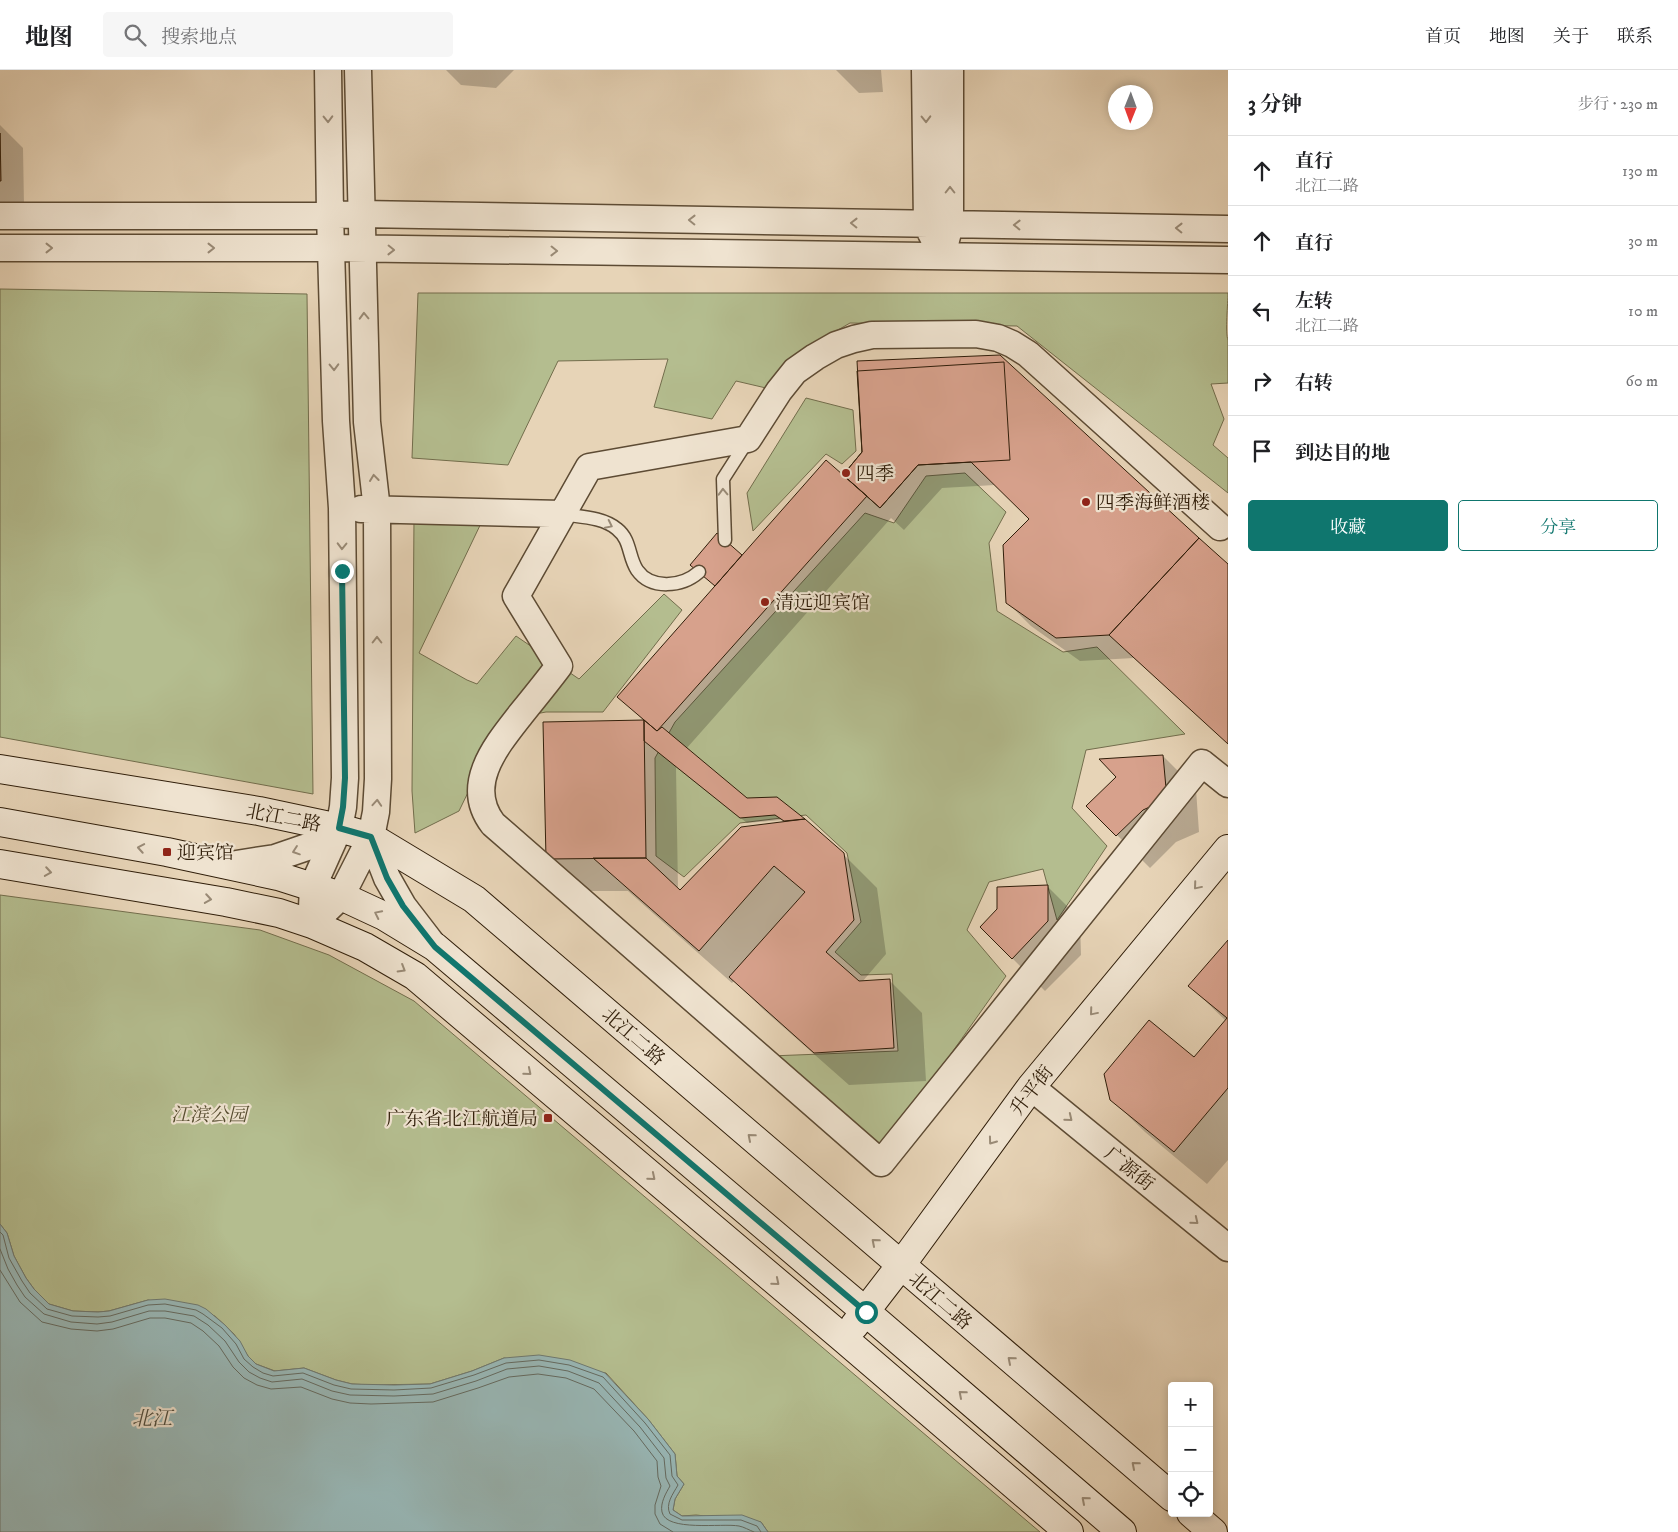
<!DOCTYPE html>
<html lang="zh">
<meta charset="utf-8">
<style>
:root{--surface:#fff;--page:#f6f6f6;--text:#202124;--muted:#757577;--line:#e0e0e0;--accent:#0f766e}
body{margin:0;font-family:"IM FELL DW Pica","Noto Serif SC",serif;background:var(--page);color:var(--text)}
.controls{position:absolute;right:15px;bottom:15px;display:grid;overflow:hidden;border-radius:5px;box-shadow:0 2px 8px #0003}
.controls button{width:45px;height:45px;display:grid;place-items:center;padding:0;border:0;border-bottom:1px solid var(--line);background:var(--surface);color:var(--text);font:25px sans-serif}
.compass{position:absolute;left:1108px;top:15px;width:45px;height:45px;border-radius:50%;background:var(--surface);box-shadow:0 2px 8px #0003;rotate:181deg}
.stop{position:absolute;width:15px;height:15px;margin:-11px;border:4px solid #0f766e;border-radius:50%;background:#fff}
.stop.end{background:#0f766e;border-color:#fff;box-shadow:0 1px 5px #0008}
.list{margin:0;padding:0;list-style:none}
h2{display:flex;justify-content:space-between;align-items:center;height:65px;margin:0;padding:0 20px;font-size:21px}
h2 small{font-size:16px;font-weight:400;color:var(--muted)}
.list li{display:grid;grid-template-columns:32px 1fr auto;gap:15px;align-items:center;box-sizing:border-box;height:70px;padding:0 20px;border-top:1px solid var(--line)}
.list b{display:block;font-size:19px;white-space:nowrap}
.list p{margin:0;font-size:16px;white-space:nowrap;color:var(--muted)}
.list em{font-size:16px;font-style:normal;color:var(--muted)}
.actions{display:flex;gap:10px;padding:15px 20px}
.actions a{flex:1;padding:11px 0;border:1px solid var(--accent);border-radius:5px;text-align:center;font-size:18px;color:var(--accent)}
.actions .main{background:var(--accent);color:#fff}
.icon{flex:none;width:28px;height:28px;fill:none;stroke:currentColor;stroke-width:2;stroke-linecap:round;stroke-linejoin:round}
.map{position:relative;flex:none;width:1228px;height:1462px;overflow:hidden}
header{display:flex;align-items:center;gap:30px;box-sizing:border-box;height:70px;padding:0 25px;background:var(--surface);border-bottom:1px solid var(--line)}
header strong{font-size:24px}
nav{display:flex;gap:28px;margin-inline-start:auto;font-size:18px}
.search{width:350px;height:45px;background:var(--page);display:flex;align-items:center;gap:12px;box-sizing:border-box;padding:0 18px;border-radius:5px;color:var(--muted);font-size:19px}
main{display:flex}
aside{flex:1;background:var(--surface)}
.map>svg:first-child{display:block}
.green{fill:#b4bd8f;stroke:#726d4c}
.water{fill:#98b7b6;stroke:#6e7971}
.shadow{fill:#0003;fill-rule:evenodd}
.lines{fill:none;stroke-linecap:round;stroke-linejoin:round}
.shore{stroke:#646a60;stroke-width:1}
.building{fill:#d7a18c;stroke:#2f1d09}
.lane-casing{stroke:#5d4b34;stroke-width:15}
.street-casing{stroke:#5d4b34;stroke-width:29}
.secondary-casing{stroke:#2f1d09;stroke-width:30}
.lane{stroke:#efe3d0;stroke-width:12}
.street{stroke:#efe3d0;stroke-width:26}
.secondary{stroke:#efe3d0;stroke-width:28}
.oneway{stroke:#998a76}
.route{stroke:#0f766e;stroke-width:6}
.poi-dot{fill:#8f2418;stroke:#efe3d0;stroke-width:2}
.labels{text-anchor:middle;stroke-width:4.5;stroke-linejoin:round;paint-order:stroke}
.poi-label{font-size:19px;fill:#2f1d09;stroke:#efe3d0;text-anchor:start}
.street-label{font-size:19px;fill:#2f1d09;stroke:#efe3d0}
.park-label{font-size:19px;font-style:italic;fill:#574d31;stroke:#efe3d0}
.water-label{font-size:20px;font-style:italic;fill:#4e4b3d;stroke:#efe3d0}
</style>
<header>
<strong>地图</strong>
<div class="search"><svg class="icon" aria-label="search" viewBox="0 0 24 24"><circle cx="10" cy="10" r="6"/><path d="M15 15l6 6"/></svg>搜索地点</div>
<nav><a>首页</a><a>地图</a><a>关于</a><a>联系</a></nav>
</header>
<main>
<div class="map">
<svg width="1228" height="1462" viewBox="0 0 1228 1462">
<rect width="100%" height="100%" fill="#e7d4b7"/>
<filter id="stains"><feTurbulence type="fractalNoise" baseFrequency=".004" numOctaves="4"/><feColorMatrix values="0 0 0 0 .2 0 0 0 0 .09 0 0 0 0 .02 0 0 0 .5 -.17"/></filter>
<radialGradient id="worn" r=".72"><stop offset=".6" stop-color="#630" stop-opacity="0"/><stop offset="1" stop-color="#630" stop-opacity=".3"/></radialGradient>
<!-- green -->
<path class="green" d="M0 219 307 224 313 724 0 667Z
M418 223H1228C1228 233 1225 263 1228 270V313L1211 314 1224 349 1213 375 1228 388V423L1017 256 850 253 795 285 766 318 736 311 712 349 654 337 668 289 558 291 508 395 412 388Z
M806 328 853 340 856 381 842 394 826 384 753 461 747 423Z
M965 403 1006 442 989 473 997 541 1063 582 1097 577 1185 664 1086 680 1072 738 1107 776 1057 850 1043 799 989 812 967 860 1006 906 881 1083 770 986 898 981 892 904 861 905 835 882 861 852 847 783 806 745 740 753 684 807 656 786 655 688 675 652 865 443 894 453 926 406Z
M414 447H484L419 583 467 610 477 614 516 566 579 609 664 524 682 540 603 642H546L503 650 459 741 415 763 412 721Z
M0 825 260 860 329 885 414 931 1040 1462H768L761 1452 696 1445 682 1446 673 1440 675 1429 684 1414 677 1406 675 1384 648 1349 606 1303 504 1288 472 1301 430 1314 371 1315 352 1314 336 1310 304 1298 275 1301 256 1294 248 1286 234 1264 215 1246 148 1230 109 1241 98 1242 73 1241 49 1234 34 1219 26 1208 14 1186 7 1163 0 1154Z"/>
<!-- water -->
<path class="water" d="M0 1154 7 1163 14 1186 26 1208 34 1219 49 1234 73 1241 98 1242 109 1241 148 1230 165 1229 198 1235 206 1239 225 1255 240 1271 248 1286 256 1294 274 1301 304 1298 336 1310 352 1314 394 1315 430 1314 472 1301 504 1288 539 1285 570 1290 605 1303 648 1349 675 1384 677 1406 684 1414 675 1429 673 1440 682 1446 742 1445 761 1452 768 1462H0Z"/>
<!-- shadow -->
<path class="shadow" d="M446 0H514L496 18 461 15Z
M836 0H881L883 22 859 23Z
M0 55 23 78 24 135H0Z
M999 286 1228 495V674L1134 588 1080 591 1031 556 1007 532 1030 449 995 415 942 418 904 460 891 448 686 679 747 730 777 729 843 784 877 818 886 884 862 912 889 910 922 943 926 1011 849 1015 764 940 734 911 732 913 628 821H580L547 788 644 651 619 627 716 516 717 465 742 487 843 406ZM676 697 747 753 781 750 785 753 680 822 678 820Z
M1163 686 1196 719 1199 762 1176 772 1150 798 1088 736Z
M1047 816 1080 849 1081 885 1045 921 981 857Z
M1228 872V1090L1207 1114 1145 1062 1111 1029 1194 989 1226 951 1190 916Z"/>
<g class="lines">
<!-- shore -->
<path class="shore" d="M0 1162 3 1165 9 1188 22 1211 30 1223 47 1239 72 1246 98 1247 110 1246 148 1235 165 1234 196 1240 203 1244 222 1258 236 1274 244 1289 253 1297 263 1303 273 1306 303 1303 334 1315 351 1319 394 1320 431 1318 474 1305 506 1293 539 1290 569 1295 603 1307 645 1353 670 1385 672 1406 678 1415C673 1424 665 1434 670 1444L682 1450H741L757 1456 761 1462
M0 1179 8 1199 17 1215 25 1227 44 1244 71 1252 97 1254 112 1252 149 1241H165L194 1246 208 1255 225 1271 239 1292 249 1302 260 1308 272 1312 302 1309 332 1321 350 1325 394 1326 433 1324 476 1311 507 1299 539 1296 568 1301 599 1313 640 1357 664 1388 666 1408 670 1416C666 1423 660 1433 662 1442 666 1462 722 1453 739 1456 744 1457 749 1460 754 1462
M0 1200 20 1232 42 1252 71 1259 97 1261 113 1259 150 1248H165L191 1253 203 1261 219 1276 233 1297 244 1308 257 1315 271 1319 301 1317 332 1329 350 1333 371 1334 433 1332 478 1318 509 1307 538 1304 566 1308 594 1319 634 1361 657 1391 658 1407 661 1416 655 1435V1444L660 1454 673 1462"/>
</g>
<!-- building -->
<path class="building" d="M0 63 1 111H0Z
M1000 285 1199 468 1109 565 1056 568 1006 533 1003 475 1029 449 971 392 918 395 880 438 843 405 862 382 857 291Z
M1004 292 1010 390 918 395 880 438 843 405 862 382 857 301Z
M826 390 867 426 657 661 617 627Z
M717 463 742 485 715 516 690 495Z
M1199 468 1228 494V674L1109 565Z
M644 650 646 788 546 789 543 652Z
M644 650 657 661 662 657 747 728 777 727 805 749 784 751 775 745 740 748 644 671Z
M1163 685 1167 729 1143 740 1116 766 1086 736 1116 707 1099 689Z
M805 749 844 783 854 850 826 882 859 911 890 909 894 978 814 983 729 907 805 822 774 796 699 881 593 788H646L680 820 741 757Z
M1048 815V851L1012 889 980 857 997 839V817Z
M1228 870V1018L1174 1082 1110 1030 1104 1004 1149 950 1194 987 1227 948 1188 916Z"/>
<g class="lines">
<!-- lane casing -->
<g class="lane-casing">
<path id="lane" d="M562 444C580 447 603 447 617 459 631 470 628 486 637 500 651 520 682 517 699 502
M725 470 723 409 748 370"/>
</g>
<!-- street casing -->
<g class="street-casing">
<path id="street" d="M925 0 927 155 935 171
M0 146H315L361 144 1228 159
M946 170 950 154V0
M0 178H332L1228 190
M361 439 562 444
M1220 457 1028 284 1012 274 998 268 976 264 872 265 854 269 836 275 815 287 795 301 779 321 748 369 589 397 516 526 559 596C547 612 534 628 521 644 496 676 463 715 493 754L881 1093 1202 693 1228 714
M371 767 387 808 403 836 433 875
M230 795 275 788 310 776 339 758
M312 838 313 816 339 758 343 737 345 708 342 438 336 351 330 144 328 0
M312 854 341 826 371 767 376 742 378 709 377 440 367 352 358 0
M1031 1017 1228 1178"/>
</g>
<!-- secondary casing -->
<g class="secondary-casing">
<path id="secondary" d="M0 699 259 741 339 758 371 767 474 829 1172 1427
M0 752 167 782 278 806 341 826 384 846 435 877 866 1242 1122 1462
M0 794 226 832 279 843 312 854 365 877 415 906 844 1269 1069 1462
M854 1256 901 1195 1031 1017 1228 779
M1191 1443 1213 1462"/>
</g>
<!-- lane -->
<use href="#lane" class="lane"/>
<!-- street -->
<use href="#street" class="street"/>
<!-- secondary -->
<use href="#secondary" class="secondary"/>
</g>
<!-- one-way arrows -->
<defs><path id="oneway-chevron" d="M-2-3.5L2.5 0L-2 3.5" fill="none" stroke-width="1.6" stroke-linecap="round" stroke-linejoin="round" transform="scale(1.25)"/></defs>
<g class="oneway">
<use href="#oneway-chevron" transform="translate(328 49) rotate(89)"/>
<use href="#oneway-chevron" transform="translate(926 49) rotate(89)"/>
<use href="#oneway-chevron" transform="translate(950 120) rotate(-90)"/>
<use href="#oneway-chevron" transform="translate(692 150) rotate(-179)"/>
<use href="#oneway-chevron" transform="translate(854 153) rotate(-179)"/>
<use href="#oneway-chevron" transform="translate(1017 155) rotate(-179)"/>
<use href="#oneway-chevron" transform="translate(1179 158) rotate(-179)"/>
<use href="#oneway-chevron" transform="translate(49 178)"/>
<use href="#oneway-chevron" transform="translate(211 178)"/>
<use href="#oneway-chevron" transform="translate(391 180) rotate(1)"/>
<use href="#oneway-chevron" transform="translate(554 181) rotate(1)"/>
<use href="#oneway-chevron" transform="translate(364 246) rotate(-92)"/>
<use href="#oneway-chevron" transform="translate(334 297) rotate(89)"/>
<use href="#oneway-chevron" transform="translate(374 408) rotate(-97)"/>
<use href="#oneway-chevron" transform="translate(723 422) rotate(-92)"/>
<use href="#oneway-chevron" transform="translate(609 455) rotate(26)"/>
<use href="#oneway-chevron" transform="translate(342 476) rotate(91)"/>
<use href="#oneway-chevron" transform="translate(377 570) rotate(-90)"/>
<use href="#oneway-chevron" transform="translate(377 733) rotate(-86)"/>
<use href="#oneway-chevron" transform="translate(141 778) rotate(-170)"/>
<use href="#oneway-chevron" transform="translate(296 781) rotate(161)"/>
<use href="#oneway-chevron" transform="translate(48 802) rotate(9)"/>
<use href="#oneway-chevron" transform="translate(1197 816) rotate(130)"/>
<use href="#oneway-chevron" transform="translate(208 829) rotate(9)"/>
<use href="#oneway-chevron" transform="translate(378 844) rotate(-154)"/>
<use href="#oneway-chevron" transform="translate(402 899) rotate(31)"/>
<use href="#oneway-chevron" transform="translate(1093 942) rotate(130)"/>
<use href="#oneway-chevron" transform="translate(528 1002) rotate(40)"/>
<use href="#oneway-chevron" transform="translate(1069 1048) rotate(39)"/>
<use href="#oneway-chevron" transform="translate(751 1067) rotate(-139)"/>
<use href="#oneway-chevron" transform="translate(992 1071) rotate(126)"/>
<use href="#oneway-chevron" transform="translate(652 1107) rotate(40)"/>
<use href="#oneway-chevron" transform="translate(1195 1151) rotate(39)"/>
<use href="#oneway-chevron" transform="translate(875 1172) rotate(-139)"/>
<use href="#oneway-chevron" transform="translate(776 1212) rotate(40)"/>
<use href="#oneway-chevron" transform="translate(1011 1290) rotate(-139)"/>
<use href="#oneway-chevron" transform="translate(962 1324) rotate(-139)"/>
<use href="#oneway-chevron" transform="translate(1135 1395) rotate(-139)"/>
<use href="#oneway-chevron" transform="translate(1085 1430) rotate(-139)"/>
</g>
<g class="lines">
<!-- route -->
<path class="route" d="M342 501 345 708 343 737 339 758 371 767 387 808 403 836 435 877 866 1242"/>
</g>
<!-- markers -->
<g class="poi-dot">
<circle cx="846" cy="403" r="5"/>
<circle cx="1086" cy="432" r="5"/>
<circle cx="765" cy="532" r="5"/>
<rect x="162" y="777" width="10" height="10" rx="2.5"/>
<rect x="543" y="1043" width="10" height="10" rx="2.5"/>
</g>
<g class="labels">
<!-- poi labels -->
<g class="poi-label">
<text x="856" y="410">四季</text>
<text x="1096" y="439">四季海鲜酒楼</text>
<text x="775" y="539">清远迎宾馆</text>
<text x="177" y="789">迎宾馆</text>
<text x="538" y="1055" text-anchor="end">广东省北江航道局</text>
</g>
<!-- street labels -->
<g class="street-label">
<text transform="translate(284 747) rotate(11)" y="7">北江二路</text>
<text transform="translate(634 966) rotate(41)" y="7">北江二路</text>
<text transform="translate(1031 1020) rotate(-52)" y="7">升平街</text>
<text transform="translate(1130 1098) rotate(39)" y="7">广源街</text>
<text transform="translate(941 1230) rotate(41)" y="7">北江二路</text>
</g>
<!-- park labels -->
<g class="park-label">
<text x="209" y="1051">江滨公园</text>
</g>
<!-- water labels -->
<g class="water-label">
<text x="152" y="1355">北江</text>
</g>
</g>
<rect width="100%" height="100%" filter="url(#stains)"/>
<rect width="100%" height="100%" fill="url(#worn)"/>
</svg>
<div class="controls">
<button>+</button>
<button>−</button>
<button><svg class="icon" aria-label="locate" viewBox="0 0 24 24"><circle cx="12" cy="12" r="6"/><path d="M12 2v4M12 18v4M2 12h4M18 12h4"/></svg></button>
</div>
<svg class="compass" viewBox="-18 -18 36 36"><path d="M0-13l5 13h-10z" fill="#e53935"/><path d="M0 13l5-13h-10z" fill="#757577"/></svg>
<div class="stop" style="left:866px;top:1242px"></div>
<div class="stop end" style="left:342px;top:501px"></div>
</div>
<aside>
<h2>3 分钟<small>步行 · 230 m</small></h2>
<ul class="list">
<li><svg class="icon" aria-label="ahead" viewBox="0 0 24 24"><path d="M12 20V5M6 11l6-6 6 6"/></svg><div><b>直行</b><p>北江二路</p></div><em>130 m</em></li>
<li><svg class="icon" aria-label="ahead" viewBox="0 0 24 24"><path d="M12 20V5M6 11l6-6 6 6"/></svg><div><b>直行</b></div><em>30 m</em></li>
<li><svg class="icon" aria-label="left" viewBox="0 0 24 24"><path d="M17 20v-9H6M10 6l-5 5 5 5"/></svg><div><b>左转</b><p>北江二路</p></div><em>10 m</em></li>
<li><svg class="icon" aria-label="right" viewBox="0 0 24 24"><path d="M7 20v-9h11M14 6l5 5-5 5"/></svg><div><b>右转</b></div><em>60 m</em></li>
<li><svg class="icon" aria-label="arrive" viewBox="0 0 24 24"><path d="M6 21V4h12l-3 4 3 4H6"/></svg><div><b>到达目的地</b></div></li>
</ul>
<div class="actions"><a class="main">收藏</a><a>分享</a></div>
</aside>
</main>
